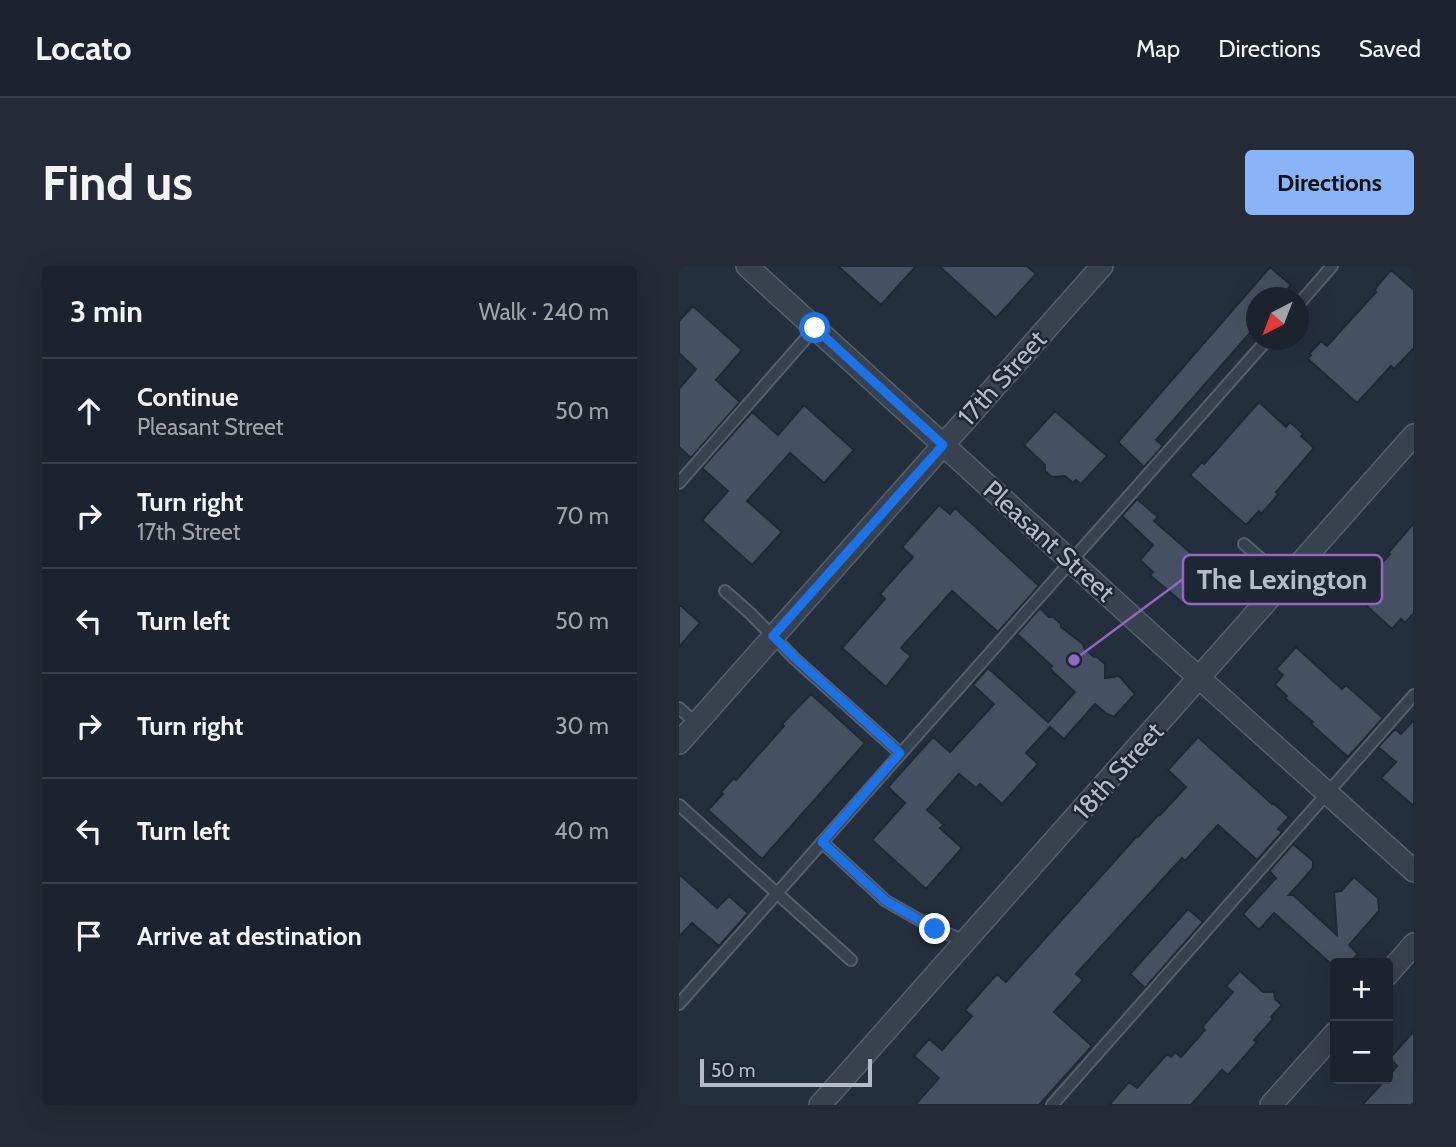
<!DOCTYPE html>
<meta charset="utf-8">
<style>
:root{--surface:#1b232e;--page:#242b36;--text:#f1f3f6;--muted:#a0a4aa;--line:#39404a;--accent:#8ab4f8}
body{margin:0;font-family:Cabin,sans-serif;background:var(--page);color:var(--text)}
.controls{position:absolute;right:21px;bottom:21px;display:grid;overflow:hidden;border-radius:7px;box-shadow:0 7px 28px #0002}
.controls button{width:63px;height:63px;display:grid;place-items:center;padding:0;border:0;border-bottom:2px solid var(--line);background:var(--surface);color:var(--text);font:35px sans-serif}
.compass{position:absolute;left:567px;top:21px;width:63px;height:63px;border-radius:50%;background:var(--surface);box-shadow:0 7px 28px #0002;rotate:222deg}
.scale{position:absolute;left:21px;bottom:18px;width:172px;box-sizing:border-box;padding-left:7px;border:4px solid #b4bcc9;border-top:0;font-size:19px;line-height:24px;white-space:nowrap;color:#b4bcc9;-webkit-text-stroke:5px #1d2633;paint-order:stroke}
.stop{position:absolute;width:21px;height:21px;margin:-16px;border:5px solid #1a73e8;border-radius:50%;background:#fff}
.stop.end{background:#1a73e8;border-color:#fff;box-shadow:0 2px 7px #0008}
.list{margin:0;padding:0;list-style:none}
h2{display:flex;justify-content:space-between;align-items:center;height:91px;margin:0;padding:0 28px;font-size:30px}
h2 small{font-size:23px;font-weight:400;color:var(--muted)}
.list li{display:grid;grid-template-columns:46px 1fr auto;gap:21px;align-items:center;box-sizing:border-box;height:105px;padding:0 28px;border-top:2px solid var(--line)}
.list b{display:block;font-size:26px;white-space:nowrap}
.list p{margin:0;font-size:23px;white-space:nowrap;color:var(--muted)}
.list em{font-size:23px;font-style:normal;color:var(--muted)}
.icon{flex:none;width:38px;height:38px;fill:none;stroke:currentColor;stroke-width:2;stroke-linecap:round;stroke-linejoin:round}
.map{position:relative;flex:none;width:735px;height:839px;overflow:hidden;border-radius:7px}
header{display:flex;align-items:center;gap:42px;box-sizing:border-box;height:98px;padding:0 35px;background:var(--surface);border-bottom:2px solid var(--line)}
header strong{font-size:33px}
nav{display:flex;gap:38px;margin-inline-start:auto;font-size:24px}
.intro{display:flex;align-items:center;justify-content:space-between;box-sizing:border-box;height:168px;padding:0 42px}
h1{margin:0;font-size:49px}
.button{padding:18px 32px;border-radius:7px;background:var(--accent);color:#111;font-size:24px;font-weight:700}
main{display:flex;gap:42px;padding:0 42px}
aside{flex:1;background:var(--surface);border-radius:7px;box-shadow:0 7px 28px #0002}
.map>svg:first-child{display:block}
.building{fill:#455162;stroke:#1f2835;stroke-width:2}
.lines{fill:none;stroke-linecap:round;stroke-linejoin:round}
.service-casing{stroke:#565f6c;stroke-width:14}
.minor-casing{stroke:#565f6c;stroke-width:24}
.service{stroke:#38414e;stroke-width:10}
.minor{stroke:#38414e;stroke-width:21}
.route{stroke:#1a73e8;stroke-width:9}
.labels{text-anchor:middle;stroke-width:5;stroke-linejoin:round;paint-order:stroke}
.street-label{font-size:26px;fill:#b4bcc9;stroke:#1d2633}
.leader{fill:none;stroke:#9266c3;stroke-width:2.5}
.callout-dot{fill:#9266c3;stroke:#1d2633;stroke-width:2.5}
.callout{fill:#1d2633;stroke:#9266c3;stroke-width:2.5}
.callout-label{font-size:28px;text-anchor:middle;font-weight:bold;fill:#b4bcc9}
</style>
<header>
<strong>Locato</strong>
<nav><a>Map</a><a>Directions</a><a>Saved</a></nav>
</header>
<div class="intro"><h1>Find us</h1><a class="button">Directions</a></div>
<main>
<aside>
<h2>3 min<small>Walk · 240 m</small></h2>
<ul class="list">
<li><svg class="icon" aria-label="ahead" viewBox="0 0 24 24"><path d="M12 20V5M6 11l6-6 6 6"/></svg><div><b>Continue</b><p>Pleasant Street</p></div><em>50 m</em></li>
<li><svg class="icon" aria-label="right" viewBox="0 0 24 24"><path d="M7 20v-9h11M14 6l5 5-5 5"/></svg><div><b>Turn right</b><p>17th Street</p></div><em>70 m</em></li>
<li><svg class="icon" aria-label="left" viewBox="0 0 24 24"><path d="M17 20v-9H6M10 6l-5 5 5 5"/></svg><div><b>Turn left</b></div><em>50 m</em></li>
<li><svg class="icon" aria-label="right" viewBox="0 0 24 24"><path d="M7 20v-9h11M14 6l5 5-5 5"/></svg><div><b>Turn right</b></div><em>30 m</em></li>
<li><svg class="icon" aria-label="left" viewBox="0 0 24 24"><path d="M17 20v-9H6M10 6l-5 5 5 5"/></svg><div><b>Turn left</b></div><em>40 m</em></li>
<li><svg class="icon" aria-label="arrive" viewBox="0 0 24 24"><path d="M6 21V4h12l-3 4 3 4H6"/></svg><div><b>Arrive at destination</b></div></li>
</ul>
</aside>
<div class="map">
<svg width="735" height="839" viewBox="0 0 735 839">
<rect width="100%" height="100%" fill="#242f3e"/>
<!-- building -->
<path class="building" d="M159 0H237L202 39Z
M260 0H348L357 8 317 52Z
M591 1 612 19 601 32H578V59L477 174 484 180 465 201 439 176Z
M712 4 735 24V82L715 103 712 100 678 137 629 93 632 89 630 88 642 75 648 80 697 26 696 24 699 19Z
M14 40 63 84 37 114 61 136 12 192 0 181V123L17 103 0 87V55Z
M580 136 607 161 611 156 624 168 622 170 635 182 597 226 599 229 582 248 580 245 567 259 511 209 523 196 525 198Z
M125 139 175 184 145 217 111 187 68 235 103 266 73 299 23 254 49 225 23 202 73 146 99 169Z
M376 145 428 190 402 218 397 214 394 217 386 210 373 211 366 205V199L345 179Z
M458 233 479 251 475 255 513 288 511 289 524 300 519 306 528 314 506 339 471 309 474 306 461 294 474 279 443 250Z
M260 239 271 248 276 242 360 320 319 366 273 325 222 382 232 390 207 421 163 382 206 333 201 328 234 291 223 281Z
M735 257V347L726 357 722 353 713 363 675 328 711 288 709 287Z
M0 338 21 357 0 381Z
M361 342 370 351H374L382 358V361L404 378 405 382 415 391H418L426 398V412L440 410 456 428 435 451 428 448 416 438 385 473 371 461 347 487 359 498 323 538 301 518 297 522 280 508 248 544 265 559 261 562 283 582 247 623 193 574 226 537 209 521 254 471 271 486 315 438 294 419 309 402 369 456 396 426 371 403 373 400 338 368Z
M617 381 663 423 667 419 704 452 669 491 632 458 634 456 606 432 608 430 596 419 604 409 597 403Z
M132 428 186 477 83 593 29 544 44 528 42 526 55 512 57 514 105 460 103 458Z
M735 454V540L702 512 717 496 699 481 716 463 722 468Z
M519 471 593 538 594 537 610 551 599 563 603 566 578 594 539 559 506 595 503 592 397 708 404 714 375 746 413 780 360 839H236L260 812 235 790 250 773 263 784 293 750 286 744 318 708 327 716 458 570 459 571 480 548 481 549 507 521 489 504Z
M614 578 634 595V602L610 629H614L658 669 655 626 662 625 675 611 699 632 700 645 670 679 679 688 671 697H651L595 647 580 664 564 648 597 612 590 605Z
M0 608 38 642 50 630 69 647 40 680 13 657 0 671Z
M509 643 524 656 466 722 451 708Z
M561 705 584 726H595L596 733 603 739 592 751 594 753 575 774 578 776 549 809 543 804 512 839H430L450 816 458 822 488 788 492 791 496 786 502 791 526 764 523 761 554 726 547 720Z
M735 765V839H683L707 813H709V811L718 800 711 792Z"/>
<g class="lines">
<!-- service casing -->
<g class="service-casing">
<path id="service" d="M620 38 653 0
M0 217 136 62
M565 278 607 315
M46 325 72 348 116 393 221 487
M0 442 17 457
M0 539 172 694
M143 576 207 635 256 663 287 675
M0 738 588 74
M373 839 735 429"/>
</g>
<!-- minor casing -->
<g class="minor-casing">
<path id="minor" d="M68 0 497 391 735 605
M0 477 423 0
M709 708 735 678
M141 839 735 169
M592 839 656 767"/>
</g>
<!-- service -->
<use href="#service" class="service"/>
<!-- minor -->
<use href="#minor" class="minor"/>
</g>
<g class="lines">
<!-- route -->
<path class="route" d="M136 62 264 179 94 370 117 393 221 487 143 576 207 635 256 663"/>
</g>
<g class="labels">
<!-- street labels -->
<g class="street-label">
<text transform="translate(323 112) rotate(-48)" y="9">17th Street</text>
<text transform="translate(370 275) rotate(42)" y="9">Pleasant Street</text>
<text transform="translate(439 505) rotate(-48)" y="9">18th Street</text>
</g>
</g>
<!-- callouts -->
<path class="leader" d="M395 394L504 313"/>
<circle class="callout-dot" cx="395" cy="394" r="7"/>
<rect class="callout" x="504" y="289" width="199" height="49" rx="7"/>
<g class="callout-label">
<text x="603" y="323">The Lexington</text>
</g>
</svg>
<div class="controls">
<button>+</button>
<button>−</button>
</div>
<svg class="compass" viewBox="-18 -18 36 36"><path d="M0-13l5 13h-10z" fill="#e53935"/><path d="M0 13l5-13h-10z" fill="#a0a4aa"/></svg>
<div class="scale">50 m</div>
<div class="stop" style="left:136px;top:62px"></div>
<div class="stop end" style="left:256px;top:663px"></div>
</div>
</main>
